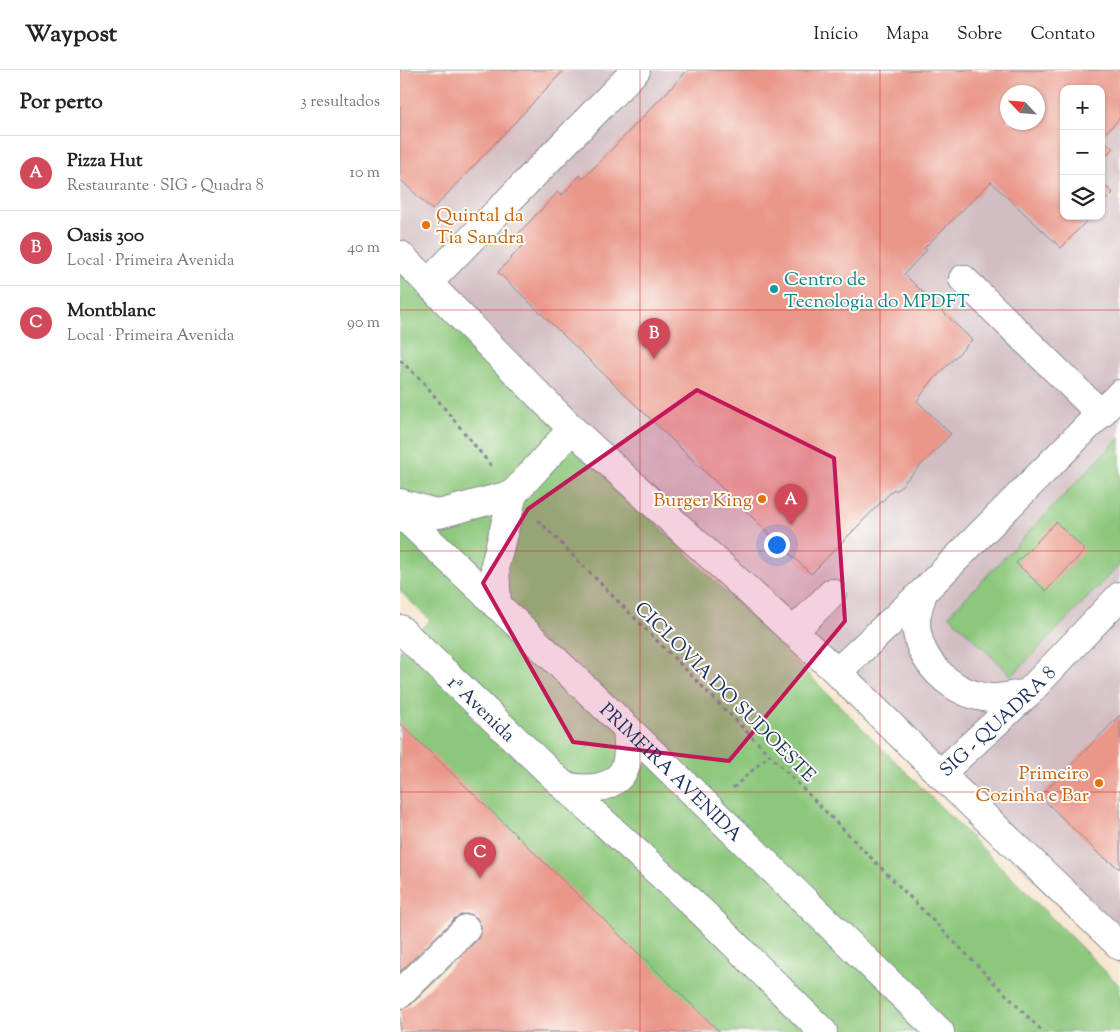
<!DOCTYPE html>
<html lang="pt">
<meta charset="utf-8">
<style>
:root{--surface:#fff;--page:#f6f6f6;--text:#222;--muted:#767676;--line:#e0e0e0;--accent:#d1495b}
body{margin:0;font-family:"Sorts Mill Goudy",serif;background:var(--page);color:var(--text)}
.controls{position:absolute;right:15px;top:15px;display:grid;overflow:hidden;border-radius:10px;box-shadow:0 1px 4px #0004}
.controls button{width:45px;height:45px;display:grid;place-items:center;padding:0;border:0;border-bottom:1px solid var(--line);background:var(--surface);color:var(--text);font:25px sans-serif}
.compass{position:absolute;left:600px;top:15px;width:45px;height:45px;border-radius:50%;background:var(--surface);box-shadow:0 1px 4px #0004;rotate:296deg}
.you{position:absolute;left:376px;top:474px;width:18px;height:18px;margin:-12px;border:4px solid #fff;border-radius:50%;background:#1a73e8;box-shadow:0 0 0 8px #1a73e833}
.badge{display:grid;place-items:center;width:32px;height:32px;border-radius:50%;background:var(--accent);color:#fff;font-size:16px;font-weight:700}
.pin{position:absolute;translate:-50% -41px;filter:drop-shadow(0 1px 2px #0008)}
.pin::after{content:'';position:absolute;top:26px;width:18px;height:15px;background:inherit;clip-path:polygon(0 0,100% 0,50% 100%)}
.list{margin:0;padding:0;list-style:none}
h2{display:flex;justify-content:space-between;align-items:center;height:65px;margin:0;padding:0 20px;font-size:21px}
h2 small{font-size:16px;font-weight:400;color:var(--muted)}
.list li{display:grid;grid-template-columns:32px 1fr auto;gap:15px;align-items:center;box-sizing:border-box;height:75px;padding:0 20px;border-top:1px solid var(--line)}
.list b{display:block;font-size:19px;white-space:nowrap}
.list p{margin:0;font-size:16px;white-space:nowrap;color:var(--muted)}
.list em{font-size:16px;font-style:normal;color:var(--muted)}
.icon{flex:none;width:28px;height:28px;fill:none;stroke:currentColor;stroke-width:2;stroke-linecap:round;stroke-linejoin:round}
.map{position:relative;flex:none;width:720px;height:962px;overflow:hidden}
header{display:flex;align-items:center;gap:30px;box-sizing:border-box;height:70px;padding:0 25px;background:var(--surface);border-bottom:1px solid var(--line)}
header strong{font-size:24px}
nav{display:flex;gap:28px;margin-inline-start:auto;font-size:18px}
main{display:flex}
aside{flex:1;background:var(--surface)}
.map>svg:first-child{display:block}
.industrial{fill:#d2bec2;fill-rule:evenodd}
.green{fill:#8cc77c;stroke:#547b6d}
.building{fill:#ea978a;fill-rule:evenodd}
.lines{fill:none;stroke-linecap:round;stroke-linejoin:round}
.minor-casing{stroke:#888a96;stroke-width:30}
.major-casing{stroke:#888a96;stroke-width:30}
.path{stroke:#888a96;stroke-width:3;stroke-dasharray:4 4;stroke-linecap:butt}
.minor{stroke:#fff;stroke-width:28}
.major{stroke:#fff;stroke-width:28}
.marked{fill:#c2185b;fill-opacity:0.2;stroke:#c2185b;stroke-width:4;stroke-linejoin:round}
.grid{fill:none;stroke:#d62828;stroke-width:1;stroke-opacity:0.55}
.food-dot{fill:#e8710a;stroke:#fdfcf7;stroke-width:2}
.culture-dot{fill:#0f9aa8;stroke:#fdfcf7;stroke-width:2}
.labels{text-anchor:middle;stroke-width:4;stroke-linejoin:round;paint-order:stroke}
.food-label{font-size:19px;fill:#c56008;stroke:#fdfcf7;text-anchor:end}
.culture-label{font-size:19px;fill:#0d838f;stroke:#fdfcf7;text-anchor:start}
.street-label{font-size:19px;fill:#1b2f5e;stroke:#fdfcf7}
</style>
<header>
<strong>Waypost</strong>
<nav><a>Início</a><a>Mapa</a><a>Sobre</a><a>Contato</a></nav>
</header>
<main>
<aside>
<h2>Por perto<small>3 resultados</small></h2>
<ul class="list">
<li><span class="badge">A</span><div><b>Pizza Hut</b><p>Restaurante · SIG - Quadra 8</p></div><em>10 m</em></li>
<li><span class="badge">B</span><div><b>Oasis 300</b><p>Local · Primeira Avenida</p></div><em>40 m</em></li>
<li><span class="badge">C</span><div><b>Montblanc</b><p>Local · Primeira Avenida</p></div><em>90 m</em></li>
</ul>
</aside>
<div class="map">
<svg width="720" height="962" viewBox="0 0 720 962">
<rect width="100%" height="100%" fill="#fdfcf7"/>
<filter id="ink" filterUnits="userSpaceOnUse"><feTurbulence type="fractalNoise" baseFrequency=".02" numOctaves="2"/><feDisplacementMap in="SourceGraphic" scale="10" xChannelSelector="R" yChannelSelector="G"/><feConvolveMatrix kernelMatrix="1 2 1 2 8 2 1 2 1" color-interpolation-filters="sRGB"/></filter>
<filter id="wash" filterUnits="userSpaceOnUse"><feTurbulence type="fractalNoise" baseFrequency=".0096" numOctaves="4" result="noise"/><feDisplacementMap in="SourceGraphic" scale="20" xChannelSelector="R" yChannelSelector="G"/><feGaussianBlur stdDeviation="1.12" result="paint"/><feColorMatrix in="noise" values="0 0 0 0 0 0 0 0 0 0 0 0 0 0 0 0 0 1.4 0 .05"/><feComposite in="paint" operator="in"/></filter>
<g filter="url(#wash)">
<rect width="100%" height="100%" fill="#f6e5ce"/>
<!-- industrial -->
<path class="industrial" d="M0 0H720V895L171 359 0 196ZM664 19H701V146H664ZM608 22H638V52H608Z"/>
<!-- green -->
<path class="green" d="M0 196 720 916V962H295L0 699V580L30 550 0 521Z
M720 367V494L612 606 549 545Z"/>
<g id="blocks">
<!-- building -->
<path class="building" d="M0 0H164L32 140 0 109Z
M288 0H720V48L701 68 713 78 701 91V19H664V146H691L661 178 591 112 524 178 527 180 504 204 572 270 531 312 517 331 551 364 496 421 494 419 411 504 98 202 126 172 118 164 158 122 162 125 180 105 183 109ZM608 22H638V52H608Z
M701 112 713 123 701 135Z
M656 452 685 480 646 521 616 493Z
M720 645V799L698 783 640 726Z
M0 653 320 962H0V939L11 935 77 870 81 864V856L77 848 71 844H63L55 848 0 902Z"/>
</g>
</g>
<g filter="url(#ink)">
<use href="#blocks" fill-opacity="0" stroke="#888a96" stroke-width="1"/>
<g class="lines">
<!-- minor casing -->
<g class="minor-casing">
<g id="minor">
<path d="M0 185 28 213 236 0"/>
<path d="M563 209 701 344"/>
<path d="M28 213 172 359 437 602 540 704 720 876"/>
<path d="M0 433 39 444 113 424"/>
<path d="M523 522C521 531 516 542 516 552 517 591 551 624 590 628 602 629 616 625 628 623"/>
<path d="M97 536 95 495 113 424 172 359"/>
<path d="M393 562 432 523"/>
<path d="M437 602 523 522 720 324"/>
<path id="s1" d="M540 704 628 623 720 526"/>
<path d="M0 924 66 859"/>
</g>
</g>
<!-- major casing -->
<g class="major-casing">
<g id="major">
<path id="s2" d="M0 443 227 658 540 962"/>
<path d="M0 559 164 716 303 843 423 962"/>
<path d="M164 716C184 720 212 721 224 700 230 688 228 671 227 658"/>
</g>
</g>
<!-- path -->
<path class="path" d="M0 290 24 313 93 398
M138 450 643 962
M333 718 369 685"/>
<!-- minor -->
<use href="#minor" class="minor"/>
<!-- major -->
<use href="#major" class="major"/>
</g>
</g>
<!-- marked area -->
<path class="marked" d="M297 320 434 388 445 551 329 691 173 672 83 513 128 439Z"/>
<!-- grid -->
<path class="grid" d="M240 0V962M480 0V962M0 240H720M0 481H720M0 722H720"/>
<!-- markers -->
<g class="food-dot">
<circle cx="26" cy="155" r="5"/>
<circle cx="362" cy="429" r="5"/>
<circle cx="699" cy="713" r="5"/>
</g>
<circle class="culture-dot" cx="374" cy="219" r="5"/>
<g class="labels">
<!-- food labels -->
<g class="food-label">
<text x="36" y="151" text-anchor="start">Quintal da<tspan x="36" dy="22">Tia Sandra</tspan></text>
<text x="352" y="436">Burger King</text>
<text x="689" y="709">Primeiro<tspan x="689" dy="22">Cozinha e Bar</tspan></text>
</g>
<!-- culture labels -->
<g class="culture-label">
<text x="384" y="215">Centro de<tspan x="384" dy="22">Tecnologia do MPDFT</tspan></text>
</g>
<!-- street labels -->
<g class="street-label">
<text transform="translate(326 621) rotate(45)" y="7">CICLOVIA DO SUDOESTE</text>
<text transform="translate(82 638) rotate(44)" y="7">1ª Avenida</text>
<text dy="7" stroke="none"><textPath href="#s1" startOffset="78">SIG - QUADRA 8</textPath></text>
<text dy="7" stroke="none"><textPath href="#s2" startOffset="375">PRIMEIRA AVENIDA</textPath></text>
</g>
</g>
</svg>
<div class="controls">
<button>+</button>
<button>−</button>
<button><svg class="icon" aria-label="layers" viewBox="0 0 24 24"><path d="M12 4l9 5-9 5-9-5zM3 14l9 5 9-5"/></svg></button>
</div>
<svg class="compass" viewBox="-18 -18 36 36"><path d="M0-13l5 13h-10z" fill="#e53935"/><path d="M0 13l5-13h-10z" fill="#767676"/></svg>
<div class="you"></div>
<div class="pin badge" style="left:391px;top:455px">A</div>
<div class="pin badge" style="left:254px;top:289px">B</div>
<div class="pin badge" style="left:80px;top:808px">C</div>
</div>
</main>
